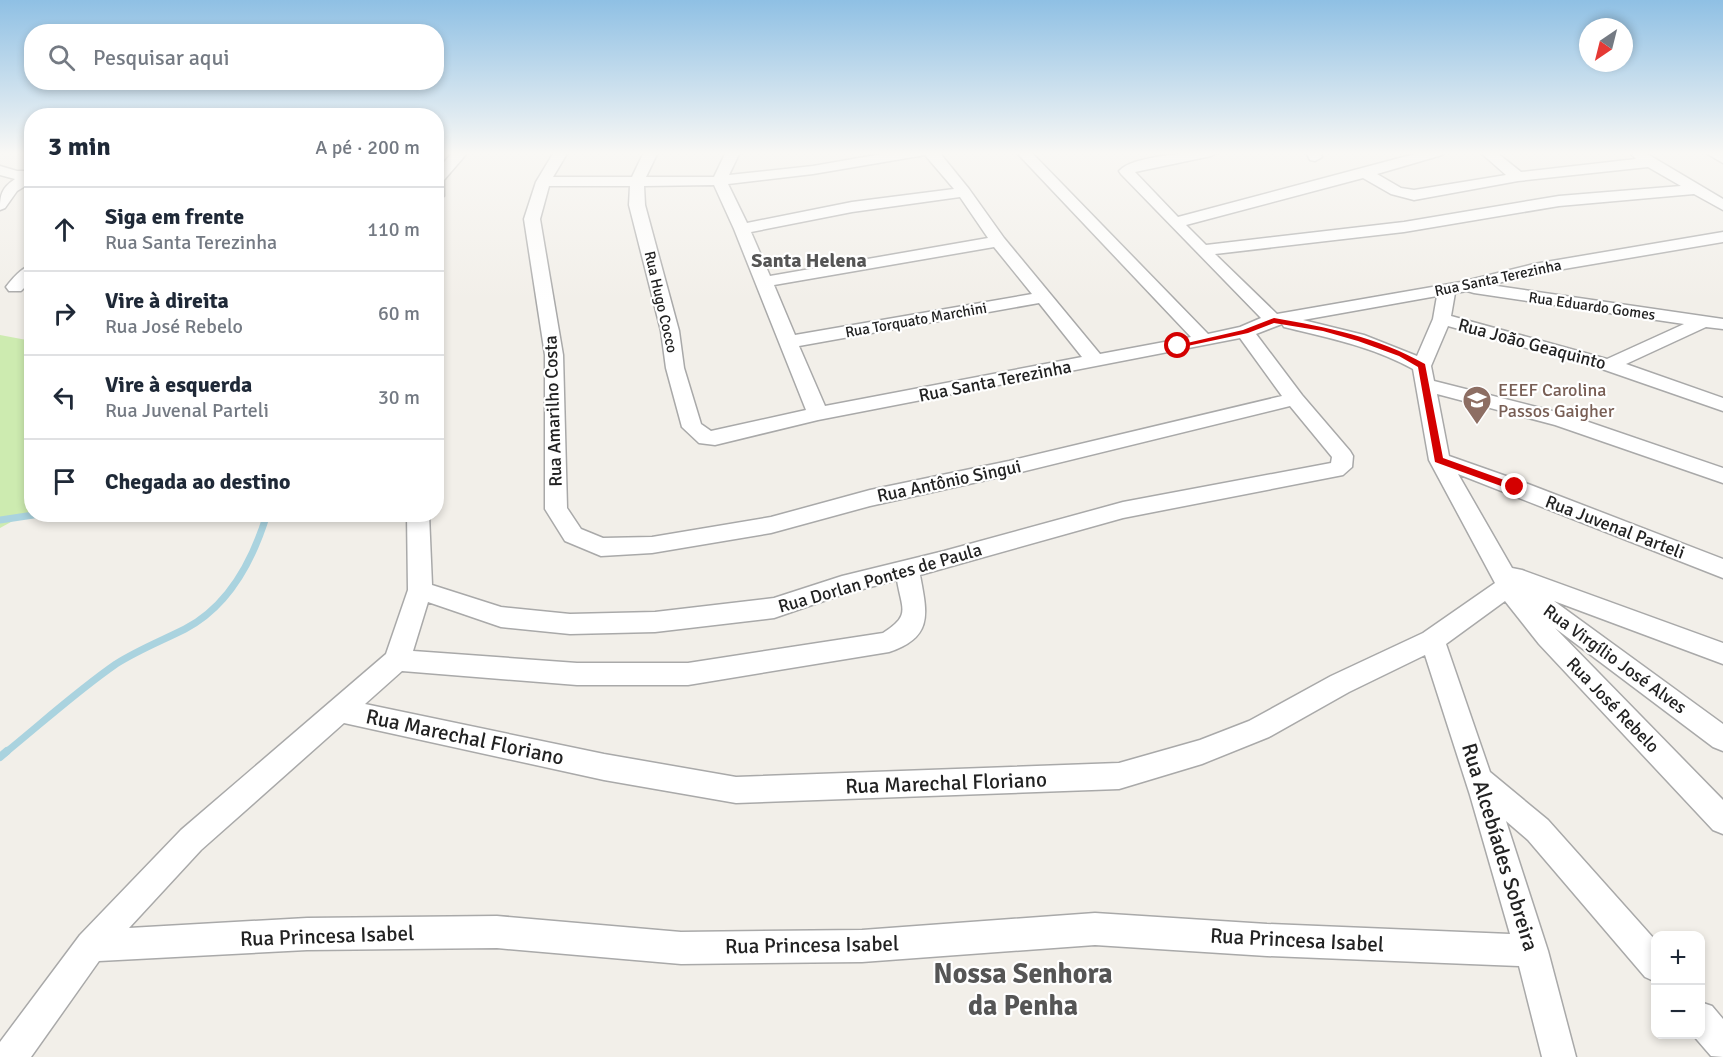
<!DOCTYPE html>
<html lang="pt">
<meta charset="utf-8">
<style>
:root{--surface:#fff;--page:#f2f2f3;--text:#1f2937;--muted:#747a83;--line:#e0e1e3}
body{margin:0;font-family:Signika,sans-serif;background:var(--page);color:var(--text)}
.controls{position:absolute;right:18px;bottom:18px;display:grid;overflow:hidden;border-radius:12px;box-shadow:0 3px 9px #0003}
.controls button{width:54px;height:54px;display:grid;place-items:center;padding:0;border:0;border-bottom:2px solid var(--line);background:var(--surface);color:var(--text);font:30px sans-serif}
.compass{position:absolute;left:1579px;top:18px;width:54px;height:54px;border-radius:50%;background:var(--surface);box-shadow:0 3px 9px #0003;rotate:215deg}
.stop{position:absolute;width:18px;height:18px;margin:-14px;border:4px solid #d40000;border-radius:50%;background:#fff}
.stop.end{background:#d40000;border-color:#fff;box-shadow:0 2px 6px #0008}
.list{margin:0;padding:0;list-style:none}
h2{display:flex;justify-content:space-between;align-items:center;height:78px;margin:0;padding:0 24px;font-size:26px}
h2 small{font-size:20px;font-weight:400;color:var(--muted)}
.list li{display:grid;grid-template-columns:39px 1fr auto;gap:18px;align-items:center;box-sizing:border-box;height:84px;padding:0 24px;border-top:2px solid var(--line)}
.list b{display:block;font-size:22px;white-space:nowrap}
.list p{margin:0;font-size:20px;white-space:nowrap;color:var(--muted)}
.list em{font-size:20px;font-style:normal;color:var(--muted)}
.icon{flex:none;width:33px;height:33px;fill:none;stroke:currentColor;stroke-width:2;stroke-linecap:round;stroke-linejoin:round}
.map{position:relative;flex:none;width:1723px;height:1057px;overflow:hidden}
.search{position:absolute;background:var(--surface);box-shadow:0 3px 9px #0003;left:24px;top:24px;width:420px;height:66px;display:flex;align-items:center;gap:15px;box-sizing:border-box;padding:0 21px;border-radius:24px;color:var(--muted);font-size:22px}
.panel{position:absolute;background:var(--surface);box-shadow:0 3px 9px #0003;left:24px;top:108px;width:420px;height:414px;border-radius:24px}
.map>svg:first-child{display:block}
.grass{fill:#cdebb0}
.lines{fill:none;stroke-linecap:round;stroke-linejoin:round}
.stream-far1{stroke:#aad3df;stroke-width:7}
.stream{stroke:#aad3df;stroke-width:8}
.minor-casing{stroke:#a9a9a9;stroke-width:3}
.minor{fill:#fff;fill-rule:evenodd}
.route{fill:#d40000}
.labels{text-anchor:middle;stroke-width:4.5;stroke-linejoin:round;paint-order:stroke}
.far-street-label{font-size:15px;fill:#222;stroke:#fff}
.street-label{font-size:18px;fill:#222;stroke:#fff}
.education-label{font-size:18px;fill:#785e54;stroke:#fff;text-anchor:start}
.far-district-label{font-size:20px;font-weight:bold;fill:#555;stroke:#fff}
.near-street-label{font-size:21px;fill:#222;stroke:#fff}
.near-district-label{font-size:28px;font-weight:bold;fill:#555;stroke:#fff}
</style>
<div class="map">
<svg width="1723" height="1057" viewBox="0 0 1723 1057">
<rect width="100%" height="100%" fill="#f2efe9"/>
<!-- grass -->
<path class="grass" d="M0 335 32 341 31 511 0 528Z"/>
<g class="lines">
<!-- stream-far1 -->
<path class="stream-far1" d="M0 520 40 514
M5 753C42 723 77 691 116 664 138 650 161 641 185 629 229 606 253 560 267 514"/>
<!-- stream -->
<path class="stream" d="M0 757 7 751"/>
<!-- minor casing -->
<g class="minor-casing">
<path id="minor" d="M453 152H468L444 180V196L436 200V171Z
M554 152H568L553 177H632L644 152H658L646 177H714L726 152H740L729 175 813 166 893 152H939L969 189 1004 238 1100 354 1191 337 1016 152H1031L1208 334 1240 327 1261 318 1121 174 1119 171C1133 155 1196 152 1218 152L1211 156 1135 172 1178 217 1422 152H1444L1442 155 1377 174 1401 188 1414 190 1506 175 1480 152H1496L1521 172 1636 159 1632 155 1634 152H1644L1723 199V210L1694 194 1559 206 1404 232 1215 254 1277 314 1461 282 1534 264 1723 232V242L1534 274 1490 285 1723 319V329L1706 327 1626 364 1723 398V411L1602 369 1448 326 1431 366 1434 381 1568 415 1723 468V483L1555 425 1437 394 1449 456 1523 482 1723 559V578L1458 474 1512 568 1522 570 1723 643V664L1554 601 1723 724V751L1713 747 1555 628 1723 800V834L1713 830 1539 644 1505 601 1446 644 1490 772 1548 820 1656 941V982L1645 977 1528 840 1506 821 1548 951 1576 1057H1542L1519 966 1267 956 1095 945 862 962 681 964 497 948 307 950 99 961 31 1057H0V1042L80 935 181 830 386 654 408 590 407 514H429L432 585 501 607 570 614 655 612 774 598 842 576 944 551 1123 502 1331 463 1332 457 1290 406 1009 475 870 506 771 533 652 553 601 556 565 541 545 509V355L524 219 536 182ZM925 155 954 189 852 202 747 223 728 184 813 174ZM1648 167 1681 186 1559 196 1404 222 1206 245 1186 225 1363 178 1391 194 1414 200 1518 181ZM714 185 734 229 806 410 711 431 701 424 684 368 679 331 645 205 644 186ZM549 186H630L629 205 661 331 666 368 682 427 699 443 715 445 818 420 1240 338 1282 396 1009 461 870 490 771 517 652 537 603 538 581 529 567 508 563 355 540 219ZM960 197 988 238 770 276 751 232 852 212ZM994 247 1032 294 795 335 774 285ZM1467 291 1474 293 1684 324 1607 359 1451 316 1455 293ZM1437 296 1433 319 1417 356 1364 335 1303 320ZM1039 303 1082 357 825 406 799 346ZM1282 324 1284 327C1329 338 1371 346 1413 369L1429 460 1495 583 1423 633 1331 676 1249 721 1200 740 1119 763 736 777 604 754 365 704 402 671 577 685H688L889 652C934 637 927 613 920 575L1123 518 1343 475 1352 467 1353 456 1350 451 1302 395 1256 334ZM897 580C902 610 911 615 883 633L688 663H577L413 651 428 602 501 627 570 634 655 632 774 618 844 594ZM1425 655 1470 795 1510 934 1267 924 1095 913 862 930 681 932 497 916 307 918 129 928 201 850 344 723 604 780 736 803 1119 789 1202 764 1269 737 1349 692Z
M1306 152H1320L1322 157 1315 161 1310 160Z
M1704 152 1723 153V163Z
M0 166 17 171H32V182L17 191 5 208 0 210C0 194 2 188 15 179L0 175Z
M32 265V280L21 291H9L6 287C12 279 22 267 32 265Z
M1700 1002 1712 1006 1723 1019V1057L1711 1056 1692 1034H1700Z"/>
</g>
<!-- minor -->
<use href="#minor" class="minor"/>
</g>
<!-- sky -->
<linearGradient id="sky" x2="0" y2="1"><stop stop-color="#8fc0e4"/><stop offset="0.51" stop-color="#f9f8f5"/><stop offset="1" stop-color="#f9f8f5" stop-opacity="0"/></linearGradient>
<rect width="1723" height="300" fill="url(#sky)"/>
<!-- route -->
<path class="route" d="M1274 318C1326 327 1378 337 1425 364L1443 458 1518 485V490H1512L1435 462 1418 367 1399 356 1358 341 1323 331 1274 323 1248 333 1178 348 1174 346 1243 330Z"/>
<!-- icons -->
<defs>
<g id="school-pin" transform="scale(1.5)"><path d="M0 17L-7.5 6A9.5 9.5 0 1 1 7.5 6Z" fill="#8d6e63" stroke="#fff"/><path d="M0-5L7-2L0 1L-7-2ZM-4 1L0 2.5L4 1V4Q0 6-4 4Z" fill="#fff"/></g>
</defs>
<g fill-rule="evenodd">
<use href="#school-pin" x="1477" y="400"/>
</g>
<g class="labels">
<!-- far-street labels -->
<g class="far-street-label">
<text transform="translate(1498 278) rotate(-12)" y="5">Rua Santa Terezinha</text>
<text transform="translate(661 302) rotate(77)" y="5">Rua Hugo Cocco</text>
<text transform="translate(1592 306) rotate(8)" y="5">Rua Eduardo Gomes</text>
<text transform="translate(916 320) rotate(-10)" y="5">Rua Torquato Marchini</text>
</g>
<!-- street labels -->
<g class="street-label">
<text transform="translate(1532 344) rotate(15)" y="6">Rua João Geaquinto</text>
<text transform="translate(995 381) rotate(-11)" y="6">Rua Santa Terezinha</text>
<text transform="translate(553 411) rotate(-92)" y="6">Rua Amarilho Costa</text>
<text transform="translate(949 481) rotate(-12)" y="6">Rua Antônio Singui</text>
<text transform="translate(1615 527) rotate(21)" y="6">Rua Juvenal Parteli</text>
<text transform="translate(880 578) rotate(-16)" y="6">Rua Dorlan Pontes de Paula</text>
<text transform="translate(1615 659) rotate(36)" y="6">Rua Virgílio José Alves</text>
<text transform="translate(1613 705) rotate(46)" y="6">Rua José Rebelo</text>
</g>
<!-- education labels -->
<g class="education-label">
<text x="1498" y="396">EEEF Carolina<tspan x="1498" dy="21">Passos Gaigher</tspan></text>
</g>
<!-- far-district labels -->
<g class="far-district-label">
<text x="809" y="267">Santa Helena</text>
</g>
<!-- near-street labels -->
<g class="near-street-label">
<text transform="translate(465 737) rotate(12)" y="7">Rua Marechal Floriano</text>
<text transform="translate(946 783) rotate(-2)" y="7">Rua Marechal Floriano</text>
<text transform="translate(1500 847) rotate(73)" y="7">Rua Alcebíades Sobreira</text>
<text transform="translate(327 936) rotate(-2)" y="7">Rua Princesa Isabel</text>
<text transform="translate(1297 940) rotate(3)" y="7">Rua Princesa Isabel</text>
<text transform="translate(812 945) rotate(-1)" y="7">Rua Princesa Isabel</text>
</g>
<!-- near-district labels -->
<g class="near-district-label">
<text x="1023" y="983">Nossa Senhora<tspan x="1023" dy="32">da Penha</tspan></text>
</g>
</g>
</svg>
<div class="controls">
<button>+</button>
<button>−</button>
</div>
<svg class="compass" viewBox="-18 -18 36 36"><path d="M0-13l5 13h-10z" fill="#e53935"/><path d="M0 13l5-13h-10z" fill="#747a83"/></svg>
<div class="stop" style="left:1178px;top:346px"></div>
<div class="stop end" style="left:1515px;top:487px"></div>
<div class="search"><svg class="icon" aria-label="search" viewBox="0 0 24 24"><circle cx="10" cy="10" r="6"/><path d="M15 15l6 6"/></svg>Pesquisar aqui</div>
<section class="panel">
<h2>3 min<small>A pé · 200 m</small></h2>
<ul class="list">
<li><svg class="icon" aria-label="ahead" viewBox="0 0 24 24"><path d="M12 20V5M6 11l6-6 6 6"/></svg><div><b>Siga em frente</b><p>Rua Santa Terezinha</p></div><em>110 m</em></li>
<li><svg class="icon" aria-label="right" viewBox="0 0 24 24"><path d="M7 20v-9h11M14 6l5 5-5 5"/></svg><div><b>Vire à direita</b><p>Rua José Rebelo</p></div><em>60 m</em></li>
<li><svg class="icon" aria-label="left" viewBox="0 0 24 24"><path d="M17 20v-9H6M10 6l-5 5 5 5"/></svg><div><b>Vire à esquerda</b><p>Rua Juvenal Parteli</p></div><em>30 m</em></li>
<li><svg class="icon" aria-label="arrive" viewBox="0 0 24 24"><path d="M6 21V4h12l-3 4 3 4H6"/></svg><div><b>Chegada ao destino</b></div></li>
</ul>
</section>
</div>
